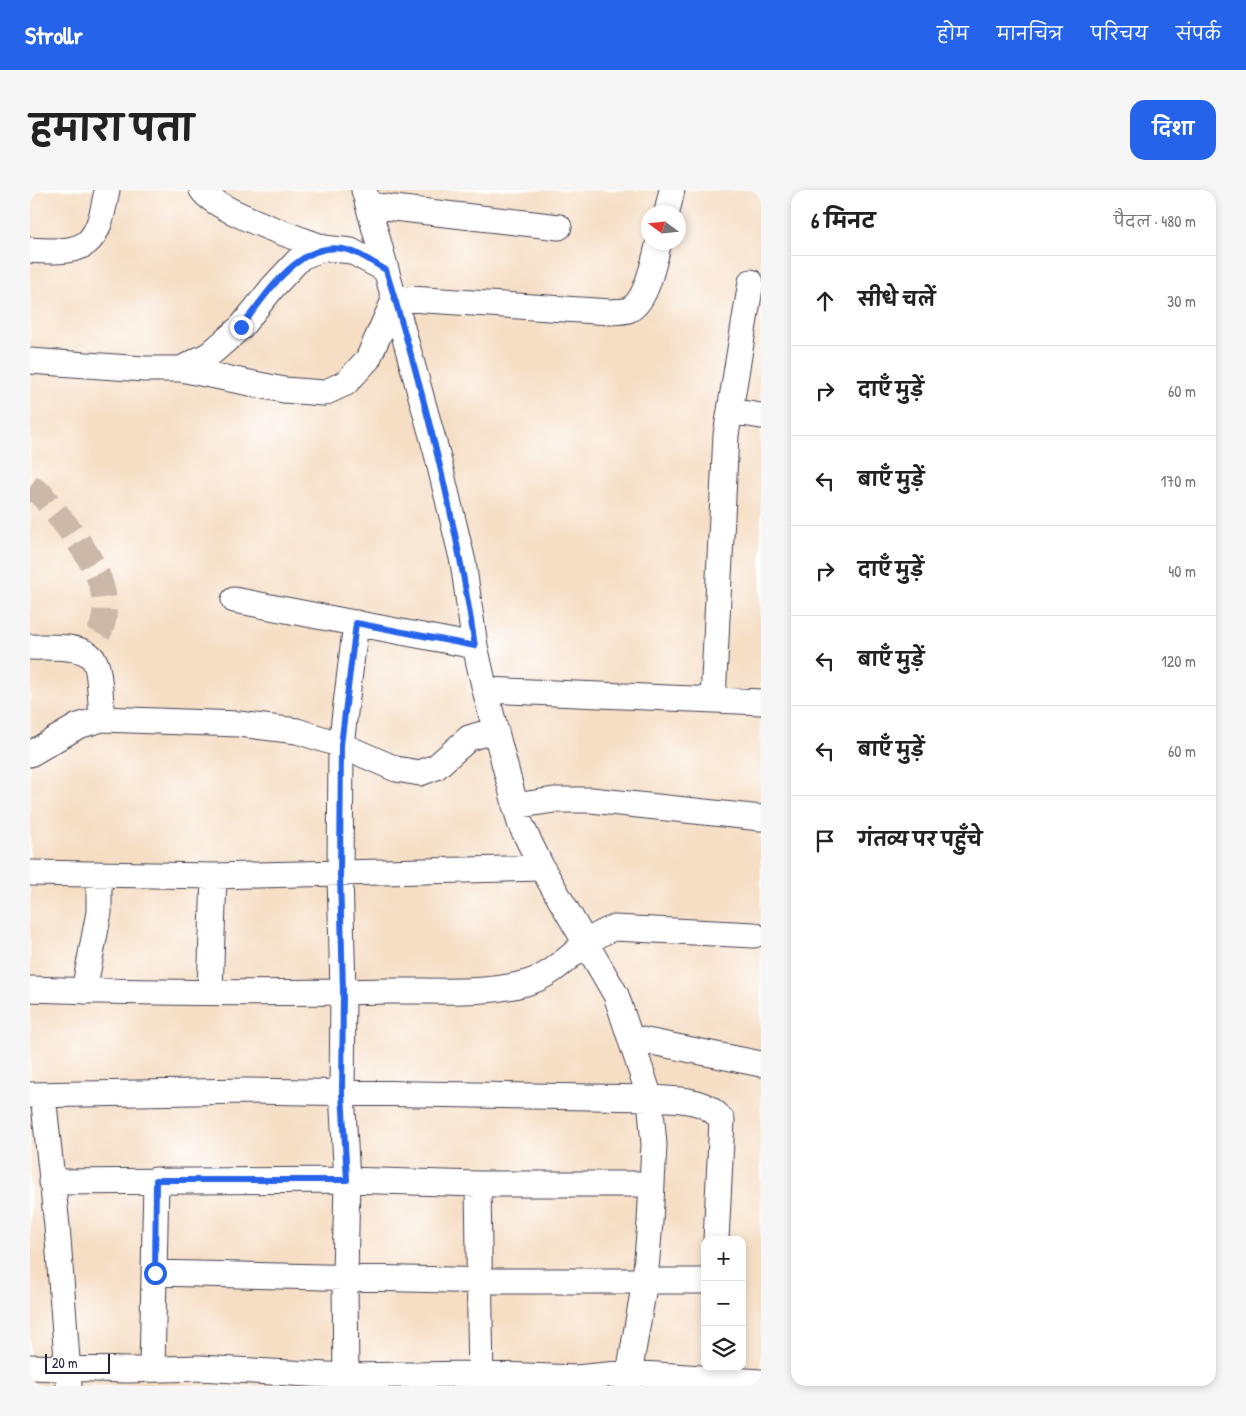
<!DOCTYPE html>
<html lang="hi">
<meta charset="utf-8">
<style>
:root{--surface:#fff;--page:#f6f6f6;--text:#222;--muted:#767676;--line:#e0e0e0;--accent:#2563eb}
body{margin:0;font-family:"Patrick Hand","Playpen Sans Deva",sans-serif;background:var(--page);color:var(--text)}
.controls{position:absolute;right:15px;bottom:15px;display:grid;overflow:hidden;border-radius:10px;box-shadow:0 2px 8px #0003}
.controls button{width:45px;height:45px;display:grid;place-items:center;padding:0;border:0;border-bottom:1px solid var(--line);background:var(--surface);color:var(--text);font:25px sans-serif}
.compass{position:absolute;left:611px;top:15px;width:45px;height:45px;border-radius:50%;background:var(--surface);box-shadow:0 2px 8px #0003;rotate:285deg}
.scale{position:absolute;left:15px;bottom:12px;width:65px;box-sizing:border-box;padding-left:5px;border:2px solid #22223b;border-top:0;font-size:14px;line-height:18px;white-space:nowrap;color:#22223b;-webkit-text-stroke:4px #fff;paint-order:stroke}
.stop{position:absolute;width:15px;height:15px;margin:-11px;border:4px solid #2563eb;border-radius:50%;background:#fff}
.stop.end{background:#2563eb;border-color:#fff;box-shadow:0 1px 5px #0008}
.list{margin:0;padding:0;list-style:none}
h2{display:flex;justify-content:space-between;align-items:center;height:65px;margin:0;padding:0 20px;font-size:21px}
h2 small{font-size:16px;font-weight:400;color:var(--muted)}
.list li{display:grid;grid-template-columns:32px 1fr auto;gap:15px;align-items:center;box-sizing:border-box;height:90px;padding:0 20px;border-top:1px solid var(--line)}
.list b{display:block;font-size:19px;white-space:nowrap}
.list em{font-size:16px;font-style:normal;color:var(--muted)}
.icon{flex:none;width:28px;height:28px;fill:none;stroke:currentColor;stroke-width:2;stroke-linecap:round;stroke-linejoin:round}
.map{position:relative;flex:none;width:731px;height:1196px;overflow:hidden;border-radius:15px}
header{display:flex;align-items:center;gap:30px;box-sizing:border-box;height:70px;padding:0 25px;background:var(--accent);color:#fff}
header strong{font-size:24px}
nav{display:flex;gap:28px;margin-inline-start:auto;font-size:18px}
.intro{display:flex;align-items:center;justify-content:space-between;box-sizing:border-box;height:120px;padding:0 30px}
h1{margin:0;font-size:35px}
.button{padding:12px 22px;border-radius:15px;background:var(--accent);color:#fff;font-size:18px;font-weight:700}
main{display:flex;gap:30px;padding:0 30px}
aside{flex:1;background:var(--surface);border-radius:15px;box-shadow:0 2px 8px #0003}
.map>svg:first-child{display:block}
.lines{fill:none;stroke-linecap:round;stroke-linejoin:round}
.street-tunnel{stroke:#ccb8a9;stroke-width:25;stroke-dasharray:25 12;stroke-linecap:butt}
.street-casing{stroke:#423e50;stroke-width:27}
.street{stroke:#fff;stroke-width:25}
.route{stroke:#2563eb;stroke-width:6}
</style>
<header>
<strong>Strollr</strong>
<nav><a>होम</a><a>मानचित्र</a><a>परिचय</a><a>संपर्क</a></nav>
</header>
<div class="intro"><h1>हमारा पता</h1><a class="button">दिशा</a></div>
<main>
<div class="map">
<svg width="731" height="1196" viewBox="0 0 731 1196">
<rect width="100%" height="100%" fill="#fff"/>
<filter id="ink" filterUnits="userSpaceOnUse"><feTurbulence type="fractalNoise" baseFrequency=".02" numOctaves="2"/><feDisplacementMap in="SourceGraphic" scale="10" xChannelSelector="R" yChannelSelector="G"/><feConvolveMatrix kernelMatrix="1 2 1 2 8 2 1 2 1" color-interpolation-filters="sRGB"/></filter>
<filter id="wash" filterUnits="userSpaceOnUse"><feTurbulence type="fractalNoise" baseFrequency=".0096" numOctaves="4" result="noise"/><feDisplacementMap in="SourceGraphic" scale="20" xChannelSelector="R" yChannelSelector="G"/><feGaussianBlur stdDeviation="1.12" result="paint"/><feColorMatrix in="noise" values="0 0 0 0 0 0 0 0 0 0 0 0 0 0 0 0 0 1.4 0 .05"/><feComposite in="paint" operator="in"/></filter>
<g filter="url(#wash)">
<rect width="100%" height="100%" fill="#f6dec5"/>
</g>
<g filter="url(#ink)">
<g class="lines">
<!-- street-tunnel -->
<path class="street-tunnel" d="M0 297 12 305C39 341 84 384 73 433 70 443 62 454 57 464"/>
<!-- street casing -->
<g class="street-casing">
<path id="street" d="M172 0C185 21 268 48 294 58
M334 0 407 264 433 372 445 456 455 500 490 633 512 678 586 805 620 908 624 955 620 1032 615 1091 597 1196
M338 15 529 37
M637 22 642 0
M0 60C58 64 67 57 77 0
M0 171 114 179H151L180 164 211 137 243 97 271 67 294 58 321 61 356 80
M151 179 254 200 294 203 316 193 338 169 365 108 581 122C586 121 593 122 598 120 617 113 624 70 629 52
M700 221 731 226
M204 410 445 456
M0 457C17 458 56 453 65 472 70 480 71 518 72 529
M455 500 731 512
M683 510 696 245 721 92
M0 564 48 536 72 529 209 534 267 541 311 555 366 579 390 583 406 577 439 548 465 540
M485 616 524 610H561L731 628
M0 683 184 686 512 678
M0 799C120 803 240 804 360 801 402 800 455 805 496 793 531 784 550 749 584 738L724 745
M54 801 69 722V685
M180 802 184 686
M602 848 731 874
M0 905 216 901 620 908C647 910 674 907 692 930L686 1050
M13 905 27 1036 39 1196
M21 992 317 990 448 994H622
M448 994 451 1196
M125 1083 462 1091H675
M0 1177 97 1180 169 1178 316 1186 443 1184 546 1188 598 1183 731 1192
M122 1179 126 990
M316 1196 315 1087 317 990 312 903 313 802 310 684 311 555 326 433"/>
</g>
<!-- street -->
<use href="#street" class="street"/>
</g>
</g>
<g class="lines" filter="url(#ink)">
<!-- route -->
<path class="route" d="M125 1083 126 990H317L312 903 313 802 310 684 311 555 326 433 445 456C426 328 394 203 356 80 345 74 333 65 321 61 272 45 237 104 211 137"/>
</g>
</svg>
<div class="controls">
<button>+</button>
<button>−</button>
<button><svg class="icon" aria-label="layers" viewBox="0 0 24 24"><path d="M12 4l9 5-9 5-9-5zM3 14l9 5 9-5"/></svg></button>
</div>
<svg class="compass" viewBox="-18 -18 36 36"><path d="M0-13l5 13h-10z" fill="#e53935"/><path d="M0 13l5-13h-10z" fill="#767676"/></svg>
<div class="scale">20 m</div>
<div class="stop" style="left:125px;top:1083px"></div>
<div class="stop end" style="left:211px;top:137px"></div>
</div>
<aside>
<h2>6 मिनट<small>पैदल · 480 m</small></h2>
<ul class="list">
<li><svg class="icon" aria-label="ahead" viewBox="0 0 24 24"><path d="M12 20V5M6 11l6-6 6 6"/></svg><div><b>सीधे चलें</b></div><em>30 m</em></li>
<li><svg class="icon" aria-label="right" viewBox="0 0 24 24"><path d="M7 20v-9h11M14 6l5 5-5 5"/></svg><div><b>दाएँ मुड़ें</b></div><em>60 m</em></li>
<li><svg class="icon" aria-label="left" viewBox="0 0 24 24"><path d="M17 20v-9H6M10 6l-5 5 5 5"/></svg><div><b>बाएँ मुड़ें</b></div><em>170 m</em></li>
<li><svg class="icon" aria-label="right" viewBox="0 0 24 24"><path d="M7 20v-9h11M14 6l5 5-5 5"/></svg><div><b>दाएँ मुड़ें</b></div><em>40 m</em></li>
<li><svg class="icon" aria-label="left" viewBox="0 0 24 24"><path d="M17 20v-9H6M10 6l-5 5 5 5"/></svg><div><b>बाएँ मुड़ें</b></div><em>120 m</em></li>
<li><svg class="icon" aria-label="left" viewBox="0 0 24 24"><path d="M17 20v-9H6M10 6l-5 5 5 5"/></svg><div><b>बाएँ मुड़ें</b></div><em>60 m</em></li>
<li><svg class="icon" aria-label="arrive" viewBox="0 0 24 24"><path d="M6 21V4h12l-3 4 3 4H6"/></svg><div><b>गंतव्य पर पहुँचे</b></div></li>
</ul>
</aside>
</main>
